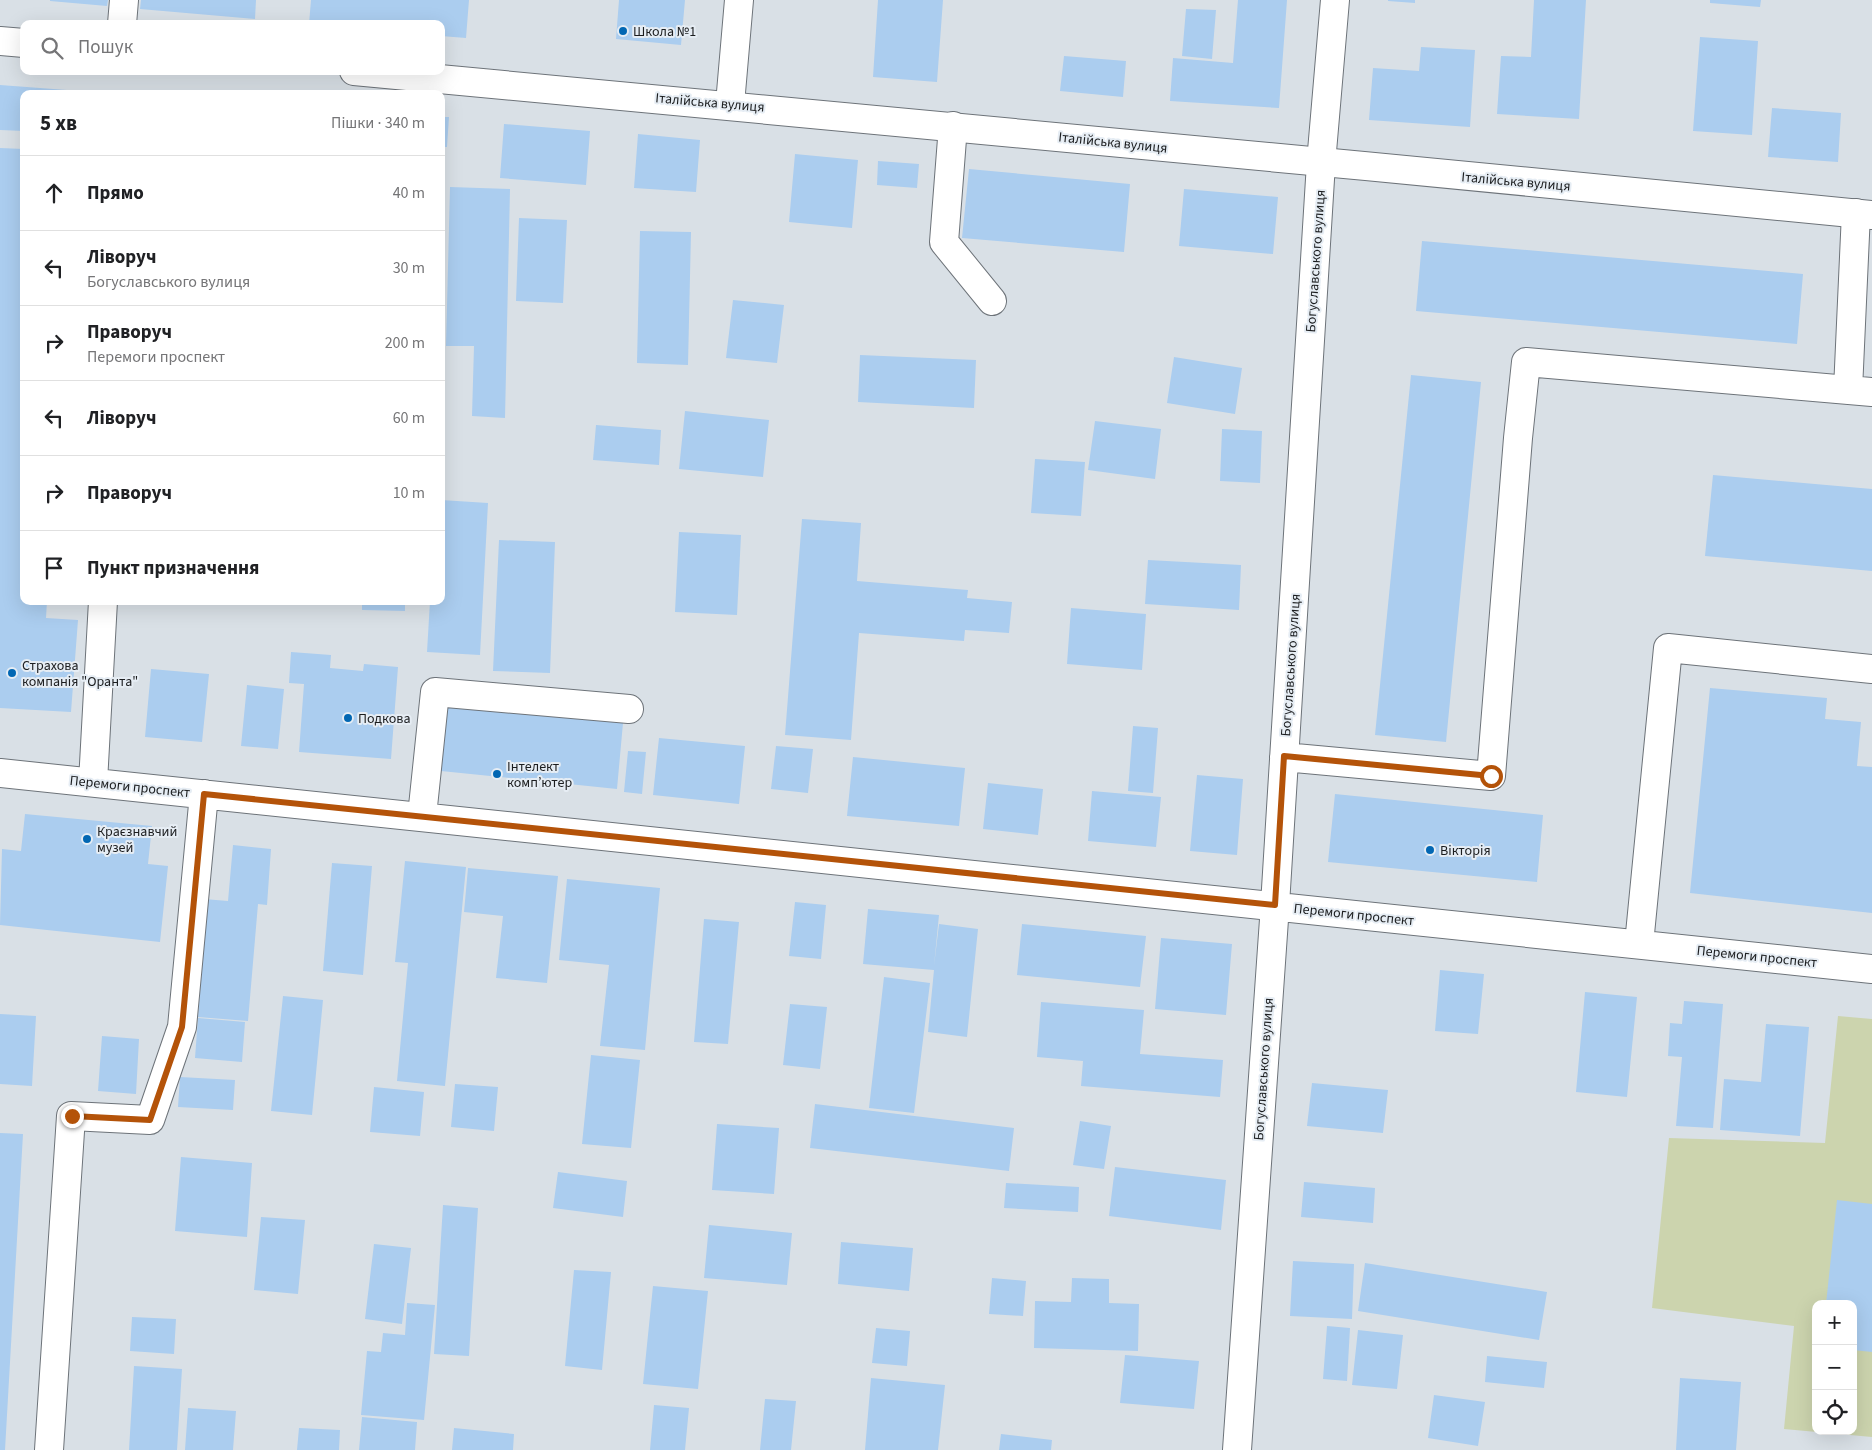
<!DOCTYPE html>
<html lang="uk">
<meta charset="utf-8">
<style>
:root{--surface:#fff;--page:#f2f2f2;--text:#202124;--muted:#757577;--line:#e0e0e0}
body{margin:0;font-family:"Source Sans 3",sans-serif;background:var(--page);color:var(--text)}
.controls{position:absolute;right:15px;bottom:15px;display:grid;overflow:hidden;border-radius:10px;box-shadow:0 5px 20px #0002}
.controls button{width:45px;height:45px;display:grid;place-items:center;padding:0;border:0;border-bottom:1px solid var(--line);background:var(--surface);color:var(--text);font:25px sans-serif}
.stop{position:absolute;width:15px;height:15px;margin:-11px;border:4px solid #b45309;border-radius:50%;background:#fff}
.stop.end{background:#b45309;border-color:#fff;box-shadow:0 1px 5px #0008}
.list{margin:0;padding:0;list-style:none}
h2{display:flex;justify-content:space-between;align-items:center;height:65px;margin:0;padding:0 20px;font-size:21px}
h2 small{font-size:16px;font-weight:400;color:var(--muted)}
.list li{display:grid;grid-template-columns:32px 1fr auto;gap:15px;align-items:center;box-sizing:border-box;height:75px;padding:0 20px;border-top:1px solid var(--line)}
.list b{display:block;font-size:19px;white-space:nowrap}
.list p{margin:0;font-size:16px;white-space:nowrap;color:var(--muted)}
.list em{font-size:16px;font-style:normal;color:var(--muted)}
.icon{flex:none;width:28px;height:28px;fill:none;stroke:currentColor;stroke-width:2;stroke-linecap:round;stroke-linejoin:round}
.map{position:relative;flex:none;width:1872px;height:1450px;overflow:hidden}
.search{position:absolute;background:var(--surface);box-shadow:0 5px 20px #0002;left:20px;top:20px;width:425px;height:55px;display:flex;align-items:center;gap:12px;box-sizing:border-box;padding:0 18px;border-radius:10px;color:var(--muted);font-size:19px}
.panel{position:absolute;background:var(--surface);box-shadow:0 5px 20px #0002;left:20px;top:90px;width:425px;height:515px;border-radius:10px}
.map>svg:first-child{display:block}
.green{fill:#ccd4ae;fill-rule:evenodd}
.building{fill:#abcdef}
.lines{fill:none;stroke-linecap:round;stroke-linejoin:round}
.minor-casing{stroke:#6d7379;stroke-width:30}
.major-casing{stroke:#6d7379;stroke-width:30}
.minor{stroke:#fff;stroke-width:28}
.major{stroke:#fff;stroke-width:28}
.route{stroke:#b45309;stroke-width:6}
.poi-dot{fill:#0267b3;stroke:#e6edf4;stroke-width:2}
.labels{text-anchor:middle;stroke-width:4;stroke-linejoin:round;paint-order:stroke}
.poi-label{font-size:14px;fill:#1b1d1f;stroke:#e6edf4;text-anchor:start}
.street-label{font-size:14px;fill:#1b1d1f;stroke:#e6edf4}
</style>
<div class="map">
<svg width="1872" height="1450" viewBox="0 0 1872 1450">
<rect width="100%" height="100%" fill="#d9e0e6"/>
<!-- green -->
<path class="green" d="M1838 1016 1872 1019V1437L1784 1429 1794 1326 1652 1308 1669 1138 1825 1143ZM1816 1304H1853V1431H1816Z"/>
<!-- building -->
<path class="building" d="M50 0H108L107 6 50 1Z
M141 0H256L255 19 140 9Z
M311 0H469L466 38 441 36V24H309Z
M619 0H685L681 45 616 39Z
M878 0H943L937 82 873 77Z
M1238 0H1287L1279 108 1170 101 1173 58 1233 63Z
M1388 0H1415V3L1388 1Z
M1534 0H1586L1579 119 1497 114 1501 56 1531 57Z
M1710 0H1761L1760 7 1710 3Z
M1186 9 1216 10 1212 59 1182 56Z
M1700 37 1758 41 1752 135 1693 131Z
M1421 47 1475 50 1470 127 1369 120 1373 68 1419 71Z
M1064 56 1126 61 1123 97 1060 91Z
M0 85 80 91 79 94H24V131L0 130Z
M1772 108 1841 113 1838 162 1768 157Z
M441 117H449L447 147H441Z
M504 124 590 131 586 185 500 178Z
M638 134 700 140 696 192 634 188Z
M0 148 24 149V601H47L46 618 78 620 71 712 0 708Z
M795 154 858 160 852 228 789 222Z
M878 161 919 164 917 188 877 185Z
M969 169 1130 184 1124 252 962 238Z
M450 187 510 189 505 418 472 416 474 346H446Z
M1184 189 1278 197 1273 254 1179 246Z
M519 218 567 220 563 303 516 301Z
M640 231 691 232 688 365 637 363Z
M1422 241 1803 274 1797 344 1416 311Z
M733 300 784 305 777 363 726 358Z
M860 355 976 360 974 408 858 402Z
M1174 357 1242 368 1235 414 1167 403Z
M1411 375 1481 382 1446 742 1375 735Z
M685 411 769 420 763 477 679 469Z
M1095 421 1161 429 1155 479 1088 470Z
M596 425 661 430 659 465 593 460Z
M1222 429 1262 431 1260 483 1220 481Z
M1035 459 1085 462 1081 516 1031 513Z
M1713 475 1872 489V571L1705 556Z
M441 500 488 503 480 655 427 652 430 601H441Z
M802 519 861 523 857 581 968 590 967 598 1012 602 1009 633 965 630 964 641 859 633 851 740 785 735Z
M679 532 741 535 737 615 675 612Z
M499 540 555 542 550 673 493 671Z
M1148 560 1241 565 1239 610 1145 604Z
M362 601H405V611L362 610Z
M1071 608 1146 614 1142 670 1067 664Z
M291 652 331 655 330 668 363 671 364 664 398 667 391 759 299 752 304 684 289 683Z
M151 669 209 674 202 742 145 737Z
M247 685 284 689 278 749 241 746Z
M1710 688 1827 698 1825 719 1861 722 1857 766 1872 767V913L1690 893Z
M447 705 623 723 617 789 441 771Z
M1133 726 1158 728 1153 793 1128 791Z
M659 738 745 746 739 804 653 795Z
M776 746 813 749 808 793 771 789Z
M628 751 646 752 642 794 624 792Z
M853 757 965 768 959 826 847 816Z
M1197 775 1243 779 1237 855 1190 851Z
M988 783 1043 789 1038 835 983 829Z
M1092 791 1161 797 1156 847 1088 841Z
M1335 794 1543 815 1537 882 1328 862Z
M25 814 152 826 148 864 168 866 160 942 0 925 2 849 21 851Z
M233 845 271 849 267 905 258 904 248 1021 198 1017 204 944 200 943 204 899 228 901Z
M405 861 466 867 445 1086 397 1081 408 963 395 962Z
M332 863 372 866 363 975 323 971Z
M468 868 558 876 547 983 496 978 503 916 464 912Z
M567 879 660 888 645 1050 600 1046 609 965 559 960Z
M795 902 826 905 821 959 789 956Z
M868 909 939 915 934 966 939 924 978 929 967 1037 928 1032 934 970 863 964Z
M704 919 739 922 728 1044 694 1042Z
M1022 924 1146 936 1140 987 1017 975Z
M1161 938 1232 944 1226 1015 1155 1009Z
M1440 970 1484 974 1478 1034 1435 1031Z
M884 977 930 983 914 1113 869 1108Z
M1585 992 1637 997 1627 1097 1576 1092Z
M283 996 323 1000 312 1115 271 1111Z
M1684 1001 1723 1004 1713 1128 1676 1126 1682 1057 1668 1056 1670 1023 1682 1024Z
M1041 1002 1144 1010 1140 1054 1223 1060 1220 1097 1081 1086 1083 1061 1037 1057Z
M790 1004 827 1007 820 1069 783 1065Z
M0 1014 36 1016 32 1086 0 1084Z
M198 1018 245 1022 242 1062 195 1058Z
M1766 1024 1809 1027 1800 1136 1720 1130 1724 1079 1761 1082Z
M102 1036 139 1039 136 1094 98 1091Z
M591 1055 640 1060 631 1148 582 1144Z
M180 1077 235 1080 233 1110 178 1107Z
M1312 1083 1388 1090 1383 1133 1307 1126Z
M455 1084 498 1087 494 1131 451 1127Z
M374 1087 424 1092 420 1136 370 1132Z
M815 1104 1014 1128 1009 1171 810 1148Z
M1080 1121 1111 1126 1104 1169 1073 1165Z
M717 1124 779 1128 774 1194 712 1190Z
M0 1133 23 1134 5 1450H0Z
M181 1157 252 1163 247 1237 175 1231Z
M1115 1167 1226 1180 1221 1230 1109 1216Z
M558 1172 627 1181 623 1217 553 1208Z
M1304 1182 1375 1188 1373 1223 1301 1217Z
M1006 1183 1079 1187 1078 1212 1004 1208Z
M1837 1200 1872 1204V1352L1853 1350V1304H1826Z
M443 1205 478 1208 469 1356 434 1354Z
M261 1217 305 1220 298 1294 254 1290Z
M709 1225 792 1233 787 1285 704 1278Z
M841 1242 913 1248 909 1291 838 1284Z
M374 1244 411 1248 402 1324 365 1319Z
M1293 1261 1354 1264 1352 1319 1290 1316Z
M1365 1263 1547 1292 1539 1340 1358 1311Z
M574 1270 611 1272 602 1370 565 1366Z
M992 1278 1026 1281 1023 1316 989 1314Z
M1072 1278 1109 1279V1303L1139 1304 1138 1351 1034 1348 1035 1301 1071 1302Z
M653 1286 708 1291 698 1389 643 1384Z
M407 1303 435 1305 424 1420 361 1415 367 1351 381 1352 383 1333 405 1335Z
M132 1317 176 1319 174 1354 130 1351Z
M1327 1326 1350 1328 1347 1381 1323 1379Z
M876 1328 910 1331 907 1366 872 1363Z
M1358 1330 1403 1335 1397 1389 1352 1385Z
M1125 1355 1199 1361 1194 1409 1120 1403Z
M1487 1356 1547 1362 1544 1388 1485 1382Z
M134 1366 182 1369 177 1450H129Z
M871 1378 945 1385 938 1450H865Z
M1680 1378 1741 1382 1736 1450H1676Z
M1434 1395 1485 1402 1478 1446 1428 1438Z
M765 1399 796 1401 791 1450H760Z
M654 1405 689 1408 685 1450H650Z
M188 1408 236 1411 233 1450H185Z
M362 1417 417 1422 415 1450H359Z
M299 1428 340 1430 339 1450H297Z
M454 1428 514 1434 513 1450H452Z
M1001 1434 1052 1440 1051 1450H999Z"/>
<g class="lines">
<!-- minor casing -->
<g class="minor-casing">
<path id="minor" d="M122 24 124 0
M730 104 739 0
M953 126 944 242 992 301
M1848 390 1856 213
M1284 757 1491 776 1518 438 1526 362 1872 392
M0 773 1872 969
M93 782 103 601
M422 816 435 692 629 709
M1639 944 1668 648 1872 669
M49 1450 71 1116 150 1120 182 1027 204 794
M1237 1450 1275 905 1321 163 1335 0"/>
</g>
<!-- major casing -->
<g class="major-casing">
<path id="major" d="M0 41 24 43
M354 71C861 115 1366 167 1872 215"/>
</g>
<!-- minor -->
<use href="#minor" class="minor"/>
<!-- major -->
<use href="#major" class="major"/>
</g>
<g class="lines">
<!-- route -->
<path class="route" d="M72 1116 150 1120 182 1027 204 794 1275 905 1284 756 1491 776"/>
</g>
<!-- markers -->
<g class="poi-dot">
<circle cx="623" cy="31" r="5"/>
<circle cx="12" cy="673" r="5"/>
<circle cx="348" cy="718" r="5"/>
<circle cx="497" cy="774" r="5"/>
<circle cx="87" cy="839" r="5"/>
<circle cx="1430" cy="850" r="5"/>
</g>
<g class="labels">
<!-- poi labels -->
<g class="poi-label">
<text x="633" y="36">Школа №1</text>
<text x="22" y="670">Страхова<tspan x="22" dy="16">компанія "Оранта"</tspan></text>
<text x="358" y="723">Подкова</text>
<text x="507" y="771">Інтелект<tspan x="507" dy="16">комп’ютер</tspan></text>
<text x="97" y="836">Краєзнавчий<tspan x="97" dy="16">музей</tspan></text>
<text x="1440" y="855">Вікторія</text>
</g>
<!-- street labels -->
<g class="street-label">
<text transform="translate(710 102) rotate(5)" y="5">Італійська вулиця</text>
<text transform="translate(1113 142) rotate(6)" y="5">Італійська вулиця</text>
<text transform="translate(1516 181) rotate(5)" y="5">Італійська вулиця</text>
<text transform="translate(1315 261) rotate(-86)" y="5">Богуславського вулиця</text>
<text transform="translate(1290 665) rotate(-86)" y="5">Богуславського вулиця</text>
<text transform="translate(130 786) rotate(6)" y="5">Перемоги проспект</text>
<text transform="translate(1354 914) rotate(6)" y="5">Перемоги проспект</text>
<text transform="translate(1757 956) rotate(6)" y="5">Перемоги проспект</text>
<text transform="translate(1263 1069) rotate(-86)" y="5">Богуславського вулиця</text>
</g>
</g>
</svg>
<div class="controls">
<button>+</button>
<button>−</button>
<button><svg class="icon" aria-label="locate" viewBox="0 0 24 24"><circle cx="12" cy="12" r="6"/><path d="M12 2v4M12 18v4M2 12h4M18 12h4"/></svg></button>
</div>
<div class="stop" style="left:1491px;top:776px"></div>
<div class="stop end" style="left:72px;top:1116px"></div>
<div class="search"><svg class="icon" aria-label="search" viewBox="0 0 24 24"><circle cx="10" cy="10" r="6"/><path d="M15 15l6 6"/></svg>Пошук</div>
<section class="panel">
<h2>5 хв<small>Пішки · 340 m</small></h2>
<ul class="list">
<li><svg class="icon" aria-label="ahead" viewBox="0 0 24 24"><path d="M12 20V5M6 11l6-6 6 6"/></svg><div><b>Прямо</b></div><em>40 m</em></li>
<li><svg class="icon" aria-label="left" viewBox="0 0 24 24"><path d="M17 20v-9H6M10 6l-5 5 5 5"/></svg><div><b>Ліворуч</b><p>Богуславського вулиця</p></div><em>30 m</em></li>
<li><svg class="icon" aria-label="right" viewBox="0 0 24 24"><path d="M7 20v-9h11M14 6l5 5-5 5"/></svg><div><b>Праворуч</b><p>Перемоги проспект</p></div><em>200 m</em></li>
<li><svg class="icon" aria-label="left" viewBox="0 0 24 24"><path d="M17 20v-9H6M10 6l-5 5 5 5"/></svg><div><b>Ліворуч</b></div><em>60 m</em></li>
<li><svg class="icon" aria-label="right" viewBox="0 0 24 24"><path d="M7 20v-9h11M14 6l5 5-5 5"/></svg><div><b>Праворуч</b></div><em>10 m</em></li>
<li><svg class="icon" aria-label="arrive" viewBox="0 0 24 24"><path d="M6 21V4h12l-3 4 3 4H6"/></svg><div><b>Пункт призначення</b></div></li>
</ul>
</section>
</div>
